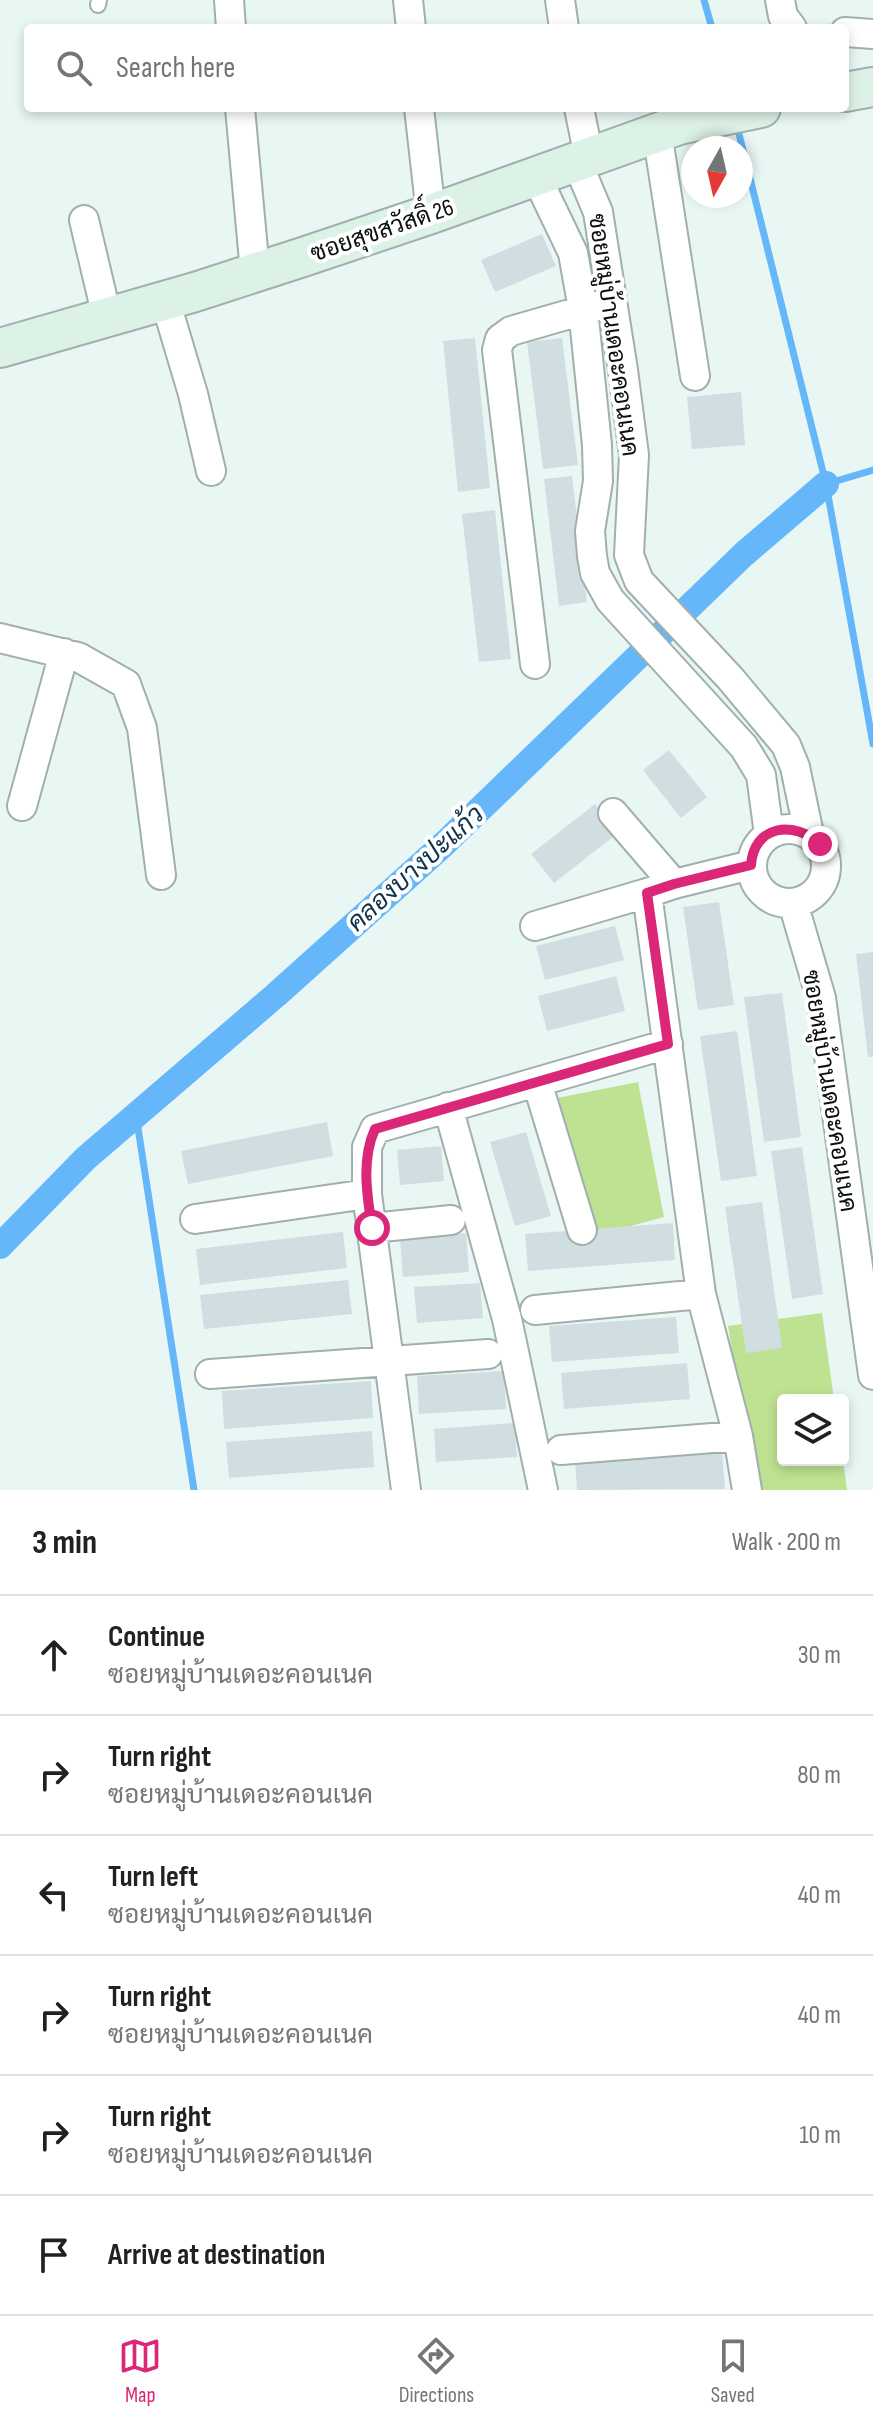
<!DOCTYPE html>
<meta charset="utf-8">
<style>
:root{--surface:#fff;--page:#f6f6f6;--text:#202124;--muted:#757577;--line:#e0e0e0;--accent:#db2777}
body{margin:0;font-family:"Sofia Sans Condensed",Sarabun,sans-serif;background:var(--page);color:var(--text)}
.controls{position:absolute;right:24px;bottom:24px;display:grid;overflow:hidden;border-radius:8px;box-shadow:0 4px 12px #0003}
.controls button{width:72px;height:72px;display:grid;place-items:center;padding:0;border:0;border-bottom:2px solid var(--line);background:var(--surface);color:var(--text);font:40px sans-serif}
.compass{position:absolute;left:681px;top:136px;width:72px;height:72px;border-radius:50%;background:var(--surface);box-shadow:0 4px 12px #0003;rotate:188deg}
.stop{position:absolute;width:24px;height:24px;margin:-18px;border:6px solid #db2777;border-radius:50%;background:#fff}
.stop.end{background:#db2777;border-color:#fff;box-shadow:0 2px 8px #0008}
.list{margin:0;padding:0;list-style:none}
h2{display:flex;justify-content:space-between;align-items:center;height:104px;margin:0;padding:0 32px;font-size:34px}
h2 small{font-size:26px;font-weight:400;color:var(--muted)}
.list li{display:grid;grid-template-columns:52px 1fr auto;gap:24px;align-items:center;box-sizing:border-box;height:120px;padding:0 32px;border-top:2px solid var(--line)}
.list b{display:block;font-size:30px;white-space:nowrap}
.list p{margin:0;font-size:26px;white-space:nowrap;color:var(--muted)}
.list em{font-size:26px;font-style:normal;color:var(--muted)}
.icon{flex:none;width:44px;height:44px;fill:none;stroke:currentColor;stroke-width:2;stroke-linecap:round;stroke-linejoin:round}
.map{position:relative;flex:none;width:873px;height:1490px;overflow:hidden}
.search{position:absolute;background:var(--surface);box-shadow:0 4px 12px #0003;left:24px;right:24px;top:24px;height:88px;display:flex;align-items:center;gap:20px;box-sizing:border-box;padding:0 28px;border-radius:8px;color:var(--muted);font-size:30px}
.sheet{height:824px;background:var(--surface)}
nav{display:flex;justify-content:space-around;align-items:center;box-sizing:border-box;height:112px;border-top:2px solid var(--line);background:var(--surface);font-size:22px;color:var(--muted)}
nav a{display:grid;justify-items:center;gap:4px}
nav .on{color:var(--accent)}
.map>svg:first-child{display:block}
.green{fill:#bee291}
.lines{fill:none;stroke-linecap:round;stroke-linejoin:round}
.stream{stroke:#65b7fa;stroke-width:7}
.canal{stroke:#65b7fa;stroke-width:26}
.building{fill:#d0dee2}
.lane-casing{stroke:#a1afad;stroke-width:18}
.street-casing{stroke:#a1afad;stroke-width:32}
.secondary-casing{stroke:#a1afad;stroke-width:42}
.lane{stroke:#fff;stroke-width:14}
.street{stroke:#fff;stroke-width:28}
.secondary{stroke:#ddf2e6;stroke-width:38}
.route{stroke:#db2777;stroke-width:10}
.labels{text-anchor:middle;stroke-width:8;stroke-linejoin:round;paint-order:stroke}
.street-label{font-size:24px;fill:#0b100f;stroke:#fff}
.water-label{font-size:26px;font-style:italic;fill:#10334d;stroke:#fff}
</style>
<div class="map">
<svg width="873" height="1490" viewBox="0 0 873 1490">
<rect width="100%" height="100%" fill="#e8f7f4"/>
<!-- green -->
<path class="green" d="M638 1082 664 1217 594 1236 552 1099Z
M822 1313 834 1400H783V1460H843L847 1490H753L728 1326Z"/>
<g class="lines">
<!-- stream -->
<path class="stream" d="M704 0 712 28
M737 126 826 484 873 744
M826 484 873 470
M136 1115 194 1490"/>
<!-- canal -->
<path class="canal" d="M0 1246 86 1158 276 995 444 844 744 554 826 484"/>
</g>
<!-- building -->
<path class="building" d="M542 234 556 266 495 292 481 260Z
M475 338 490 488 458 492 443 341Z
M562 338 578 465 543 469 527 342Z
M741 392 745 445 692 449 687 397Z
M572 476 587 602 559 606 544 479Z
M495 510 511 659 479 662 462 514Z
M669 750 707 797 681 818 643 770Z
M595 804 618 833 554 883 531 854Z
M719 902 734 1005 698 1010 683 907Z
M615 926 624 960 545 980 536 946Z
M873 952V1057H868L856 954Z
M616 976 625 1011 547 1031 538 996Z
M782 993 801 1137 764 1142 744 997Z
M737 1031 757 1176 721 1181 700 1036Z
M327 1122 333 1156 188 1184 181 1151Z
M526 1132 551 1216 515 1226 490 1142Z
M441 1146 444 1181 400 1185 397 1150Z
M802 1147 823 1294 792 1299 771 1151Z
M762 1202 782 1348 746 1353 725 1207Z
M673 1223 675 1260 528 1271 525 1234Z
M343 1232 347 1268 200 1285 196 1249Z
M466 1233 469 1272 403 1277 400 1239Z
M348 1280 352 1314 204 1329 200 1295Z
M480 1283 483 1318 417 1323 414 1287Z
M676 1317 679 1353 552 1362 549 1326Z
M687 1363 690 1399 564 1409 561 1373Z
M504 1371 506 1409 419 1414 417 1376Z
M371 1381 373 1418 224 1429 222 1391Z
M515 1423 517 1457 436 1462 434 1429Z
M372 1431 374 1467 229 1478 226 1442Z
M722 1450 725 1489 577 1490 575 1461Z"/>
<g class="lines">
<!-- lane casing -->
<g class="lane-casing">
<path id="lane" d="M98 5 99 0"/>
</g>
<!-- street casing -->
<g class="street-casing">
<path id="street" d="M229 0 231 28
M408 0 411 28
M560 0 564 28
M780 0 783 16 792 28
M845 32 873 34
M240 108 255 272
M419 108 431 214
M579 108 589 157
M657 132 695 376
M577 162 598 212 623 370 634 455 629 555 639 581 730 678 786 745 795 767 809 834
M536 176 573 253 583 309 597 445 598 481 590 531 592 556 595 573 610 600 744 747 761 775 769 834
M84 220 107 317
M165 300 193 394 211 471
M0 638 78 657 126 684 142 728 161 875
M535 664 497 350 500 339 511 331 601 305
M22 806 64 653
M613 813 674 884
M752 866a37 37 0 1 1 74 0a37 37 0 1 1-74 0Z
M793 903 821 998 873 1375
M535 926 647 893
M537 1082 582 1230
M448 1107 507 1319 543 1490
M195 1219 367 1194
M372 1228 451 1220
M535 1310 701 1294
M210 1374 488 1354
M561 1450 738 1436
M406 1490 367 1194V1147L375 1129 668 1044
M747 1490 738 1436 701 1294 647 893 674 884 751 865"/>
</g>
<!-- secondary casing -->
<g class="secondary-casing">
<path id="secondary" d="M845 92 873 87
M0 348 195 292 303 257 431 214 679 125 761 108"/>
</g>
<!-- lane -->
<use href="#lane" class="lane"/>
<!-- street -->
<use href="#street" class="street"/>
<!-- secondary -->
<use href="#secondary" class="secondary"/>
</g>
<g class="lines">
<!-- route -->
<path class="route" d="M372 1228C367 1195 361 1160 375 1129L668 1044 647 893 674 884 751 865C754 825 794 820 820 844"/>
</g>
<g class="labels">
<!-- street labels -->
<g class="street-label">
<text transform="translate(382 230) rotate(-19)" y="8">ซอยสุขสวัสดิ์ 26</text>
<text transform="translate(614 335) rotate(82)" y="8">ซอยหมู่บ้านเดอะคอนเนค</text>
<text transform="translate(830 1091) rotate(81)" y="8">ซอยหมู่บ้านเดอะคอนเนค</text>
</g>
<!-- water labels -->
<g class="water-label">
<text transform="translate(415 868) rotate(-42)" y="9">คลองบางปะแก้ว</text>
</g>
</g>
</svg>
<div class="controls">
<button><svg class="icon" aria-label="layers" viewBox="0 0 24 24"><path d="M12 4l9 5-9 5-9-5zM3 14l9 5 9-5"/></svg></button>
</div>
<svg class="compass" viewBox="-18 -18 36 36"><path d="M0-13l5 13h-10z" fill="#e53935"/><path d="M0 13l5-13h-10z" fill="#757577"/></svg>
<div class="stop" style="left:372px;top:1228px"></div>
<div class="stop end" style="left:820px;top:844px"></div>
<div class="search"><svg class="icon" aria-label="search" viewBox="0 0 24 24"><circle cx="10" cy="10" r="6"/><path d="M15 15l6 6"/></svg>Search here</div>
</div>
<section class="sheet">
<h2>3 min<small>Walk · 200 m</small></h2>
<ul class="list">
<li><svg class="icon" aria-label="ahead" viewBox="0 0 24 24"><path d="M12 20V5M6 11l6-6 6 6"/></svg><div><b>Continue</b><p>ซอยหมู่บ้านเดอะคอนเนค</p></div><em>30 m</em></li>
<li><svg class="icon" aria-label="right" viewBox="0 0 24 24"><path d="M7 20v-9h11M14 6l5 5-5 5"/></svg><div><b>Turn right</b><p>ซอยหมู่บ้านเดอะคอนเนค</p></div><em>80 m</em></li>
<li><svg class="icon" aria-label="left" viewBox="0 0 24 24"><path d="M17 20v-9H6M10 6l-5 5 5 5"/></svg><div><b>Turn left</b><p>ซอยหมู่บ้านเดอะคอนเนค</p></div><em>40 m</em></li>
<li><svg class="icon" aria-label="right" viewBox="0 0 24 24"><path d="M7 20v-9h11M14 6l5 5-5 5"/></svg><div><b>Turn right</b><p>ซอยหมู่บ้านเดอะคอนเนค</p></div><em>40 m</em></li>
<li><svg class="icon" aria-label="right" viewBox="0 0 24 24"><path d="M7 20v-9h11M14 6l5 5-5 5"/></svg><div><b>Turn right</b><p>ซอยหมู่บ้านเดอะคอนเนค</p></div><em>10 m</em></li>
<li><svg class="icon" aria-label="arrive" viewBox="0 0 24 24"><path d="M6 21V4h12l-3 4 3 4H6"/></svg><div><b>Arrive at destination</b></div></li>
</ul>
</section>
<nav>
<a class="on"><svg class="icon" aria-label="map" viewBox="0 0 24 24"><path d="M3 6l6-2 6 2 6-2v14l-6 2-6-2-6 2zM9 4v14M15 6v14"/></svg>Map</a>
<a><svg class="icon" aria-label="directions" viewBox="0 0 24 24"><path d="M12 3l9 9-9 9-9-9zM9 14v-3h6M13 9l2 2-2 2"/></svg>Directions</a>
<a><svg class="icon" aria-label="saved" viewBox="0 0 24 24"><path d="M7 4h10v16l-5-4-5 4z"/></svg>Saved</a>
</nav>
